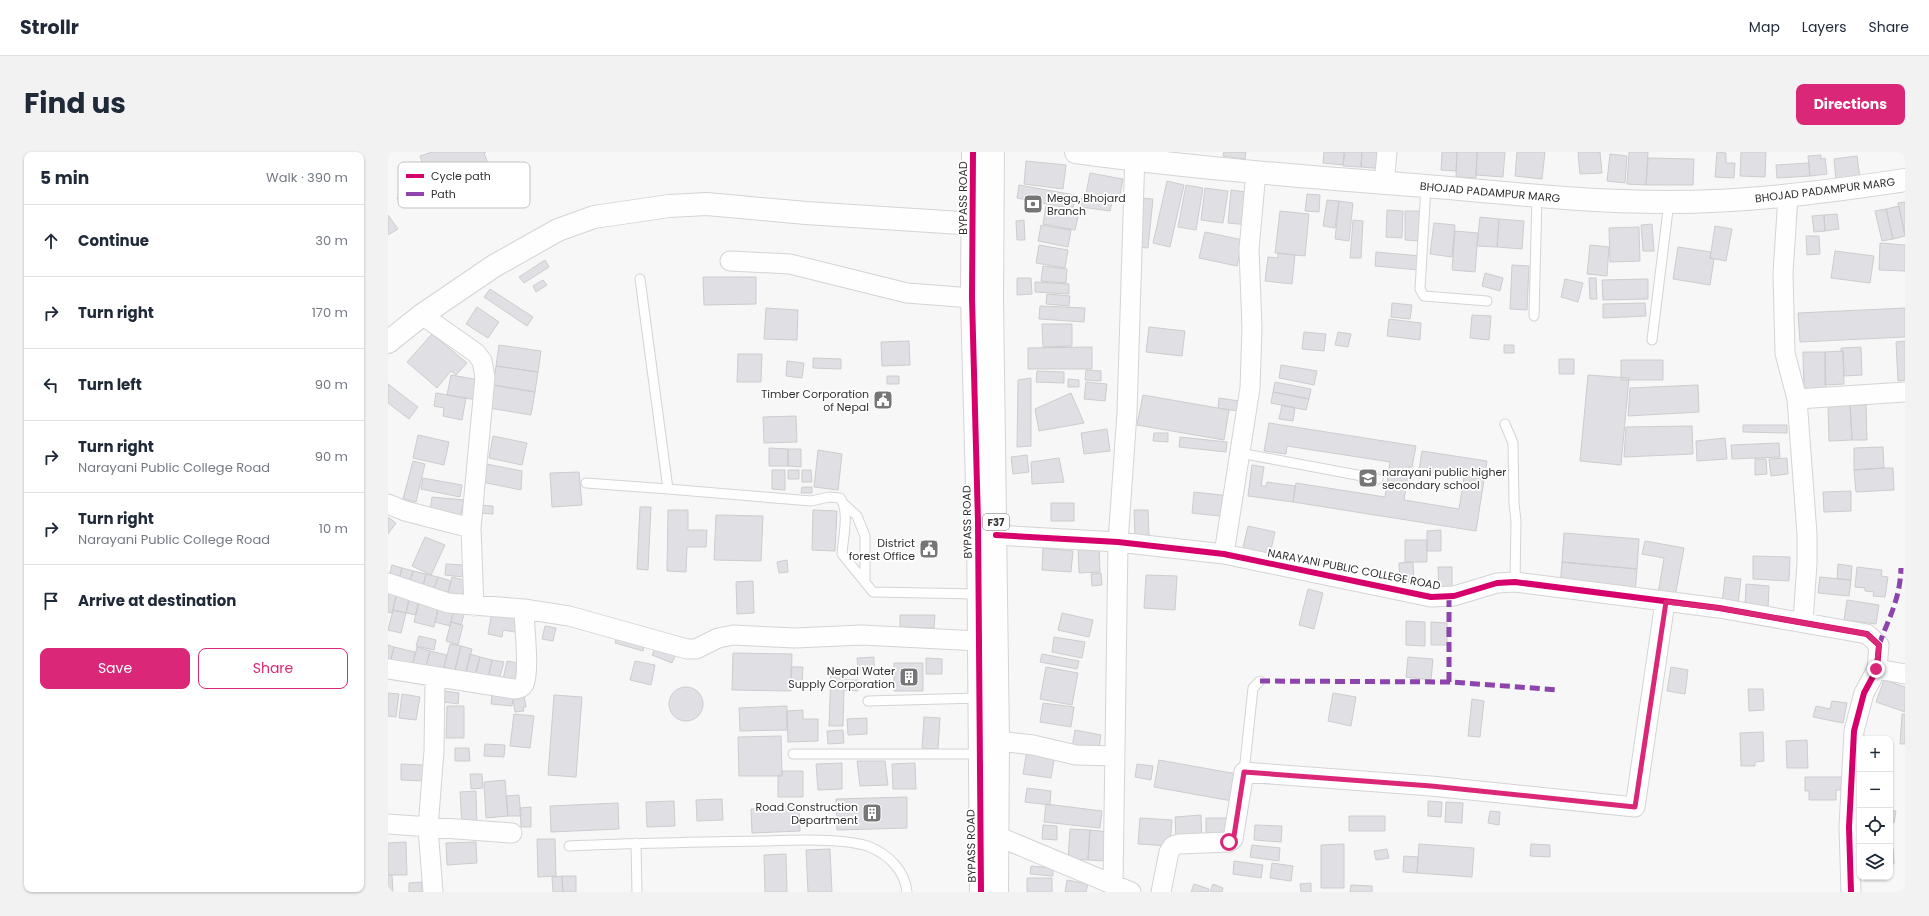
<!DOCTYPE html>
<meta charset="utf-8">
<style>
:root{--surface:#fff;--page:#f2f2f3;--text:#1f2937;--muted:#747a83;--line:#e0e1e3;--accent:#db2777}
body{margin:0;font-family:Poppins,sans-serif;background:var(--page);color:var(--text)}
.controls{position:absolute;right:12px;bottom:12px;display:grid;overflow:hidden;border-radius:8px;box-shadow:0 1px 3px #0004}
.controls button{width:36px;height:36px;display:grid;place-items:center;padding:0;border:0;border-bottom:1px solid var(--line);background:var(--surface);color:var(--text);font:20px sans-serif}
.stop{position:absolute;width:12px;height:12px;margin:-9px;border:3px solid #db2777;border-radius:50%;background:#fff}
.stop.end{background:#db2777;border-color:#fff;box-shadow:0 1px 4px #0008}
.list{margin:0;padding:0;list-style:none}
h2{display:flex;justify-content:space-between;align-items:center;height:52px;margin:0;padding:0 16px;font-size:17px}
h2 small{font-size:13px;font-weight:400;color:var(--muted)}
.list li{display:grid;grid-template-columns:26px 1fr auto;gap:12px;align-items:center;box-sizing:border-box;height:72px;padding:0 16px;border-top:1px solid var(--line)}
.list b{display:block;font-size:15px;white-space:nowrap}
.list p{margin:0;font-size:13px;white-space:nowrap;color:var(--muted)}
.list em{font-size:13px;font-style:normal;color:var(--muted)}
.actions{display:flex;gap:8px;padding:12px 16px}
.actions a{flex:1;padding:9px 0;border:1px solid var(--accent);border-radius:8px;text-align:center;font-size:14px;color:var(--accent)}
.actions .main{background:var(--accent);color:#fff}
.icon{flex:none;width:22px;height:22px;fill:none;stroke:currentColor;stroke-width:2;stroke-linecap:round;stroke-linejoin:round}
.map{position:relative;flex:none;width:1517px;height:740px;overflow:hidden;border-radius:8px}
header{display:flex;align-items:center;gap:24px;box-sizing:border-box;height:56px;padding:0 20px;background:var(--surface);border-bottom:1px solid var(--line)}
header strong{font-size:19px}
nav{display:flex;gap:22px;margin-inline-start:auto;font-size:14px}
.intro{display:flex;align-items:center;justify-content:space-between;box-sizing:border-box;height:96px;padding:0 24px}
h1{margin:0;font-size:28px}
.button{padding:10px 18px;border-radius:8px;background:var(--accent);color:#fff;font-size:14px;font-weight:700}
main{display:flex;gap:24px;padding:0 24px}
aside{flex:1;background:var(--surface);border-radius:8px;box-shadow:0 1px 3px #0004}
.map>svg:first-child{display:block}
.building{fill:#dfdfe4;stroke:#cdcdce}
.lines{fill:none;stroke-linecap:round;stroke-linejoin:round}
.service-casing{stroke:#d4d4d5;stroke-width:11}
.minor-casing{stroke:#d4d4d5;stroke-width:21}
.tertiary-casing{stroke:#d4d4d5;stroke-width:24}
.trunk-casing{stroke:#d4d4d5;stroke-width:24}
.service{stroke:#fefefe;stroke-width:9}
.minor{stroke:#fefefe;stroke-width:19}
.tertiary{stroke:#fefefe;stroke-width:22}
.trunk{stroke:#fefefe;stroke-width:22}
.quiet{stroke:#8e44ad;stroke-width:5;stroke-dasharray:10 5;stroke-linecap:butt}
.cycleway-casing{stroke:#fff;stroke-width:8}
.cycleway{stroke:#d6006c;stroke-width:6}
.route{stroke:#db2777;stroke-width:5}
.labels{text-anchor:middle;stroke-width:3.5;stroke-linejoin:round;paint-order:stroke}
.shield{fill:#fff;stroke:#6f6e6f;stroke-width:1}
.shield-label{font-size:10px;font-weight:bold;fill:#313031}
.street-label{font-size:11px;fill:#313031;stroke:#fff}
.poi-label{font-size:11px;fill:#313031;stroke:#fff;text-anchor:end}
.key{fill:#fff;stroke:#c1c1c1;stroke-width:1}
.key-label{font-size:11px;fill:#313031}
</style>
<header>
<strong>Strollr</strong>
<nav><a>Map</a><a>Layers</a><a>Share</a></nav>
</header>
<div class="intro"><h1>Find us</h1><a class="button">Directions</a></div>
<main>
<aside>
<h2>5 min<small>Walk · 390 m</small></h2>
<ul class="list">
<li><svg class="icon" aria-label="ahead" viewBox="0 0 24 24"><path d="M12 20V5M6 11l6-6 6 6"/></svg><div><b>Continue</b></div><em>30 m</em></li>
<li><svg class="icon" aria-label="right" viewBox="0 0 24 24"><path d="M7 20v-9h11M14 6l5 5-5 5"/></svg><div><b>Turn right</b></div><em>170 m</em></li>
<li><svg class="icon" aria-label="left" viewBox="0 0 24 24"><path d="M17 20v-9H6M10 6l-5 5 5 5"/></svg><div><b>Turn left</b></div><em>90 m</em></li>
<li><svg class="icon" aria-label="right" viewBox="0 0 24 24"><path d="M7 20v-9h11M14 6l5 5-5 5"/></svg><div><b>Turn right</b><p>Narayani Public College Road</p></div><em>90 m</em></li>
<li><svg class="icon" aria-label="right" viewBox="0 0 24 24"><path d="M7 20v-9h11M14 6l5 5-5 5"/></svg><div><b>Turn right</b><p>Narayani Public College Road</p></div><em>10 m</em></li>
<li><svg class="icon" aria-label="arrive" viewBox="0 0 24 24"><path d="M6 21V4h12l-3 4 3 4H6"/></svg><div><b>Arrive at destination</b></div></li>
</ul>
<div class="actions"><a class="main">Save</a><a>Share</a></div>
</aside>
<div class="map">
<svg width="1517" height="740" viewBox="0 0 1517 740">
<rect width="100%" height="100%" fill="#f7f7f8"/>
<!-- building -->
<path class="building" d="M44 0H98L96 1 103 20 43 39 32 4Z
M836 0H858L857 7 835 4Z
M936 0H956L955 13 935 11Z
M957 0H974L973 15 955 14Z
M974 0H998L997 17 973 15Z
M1054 0H1069L1068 19 1053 18Z
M1069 0H1089L1088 26 1068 25Z
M1089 0H1117L1115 25 1088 23Z
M1129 0H1157L1154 27 1127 24Z
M1190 0H1212L1214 21 1192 22Z
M1241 0H1260L1258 33 1239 32Z
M1329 0 1338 1V11H1347L1346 26 1327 25Z
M1353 0H1378L1377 25 1352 24Z
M1222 2 1239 4 1237 31 1219 29Z
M1433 3V7L1437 6 1439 22 1422 24 1420 4Z
M1469 4 1472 26 1448 29 1446 7Z
M1260 6 1306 7 1305 33H1258Z
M638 9 678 13 675 37 636 32Z
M1421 11 1422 24 1389 26 1388 13Z
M702 21 735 27 731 48 698 42Z
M779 29 796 33 782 95 765 91Z
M631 33 687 43 685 57 629 46Z
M798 33 815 36 808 78 790 75Z
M24 34 30 44 15 55 9 46Z
M817 36 840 39 835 71 813 68Z
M843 38 865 41 860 73 840 71Z
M919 42 932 43 931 60 917 59Z
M694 45 724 50 722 59 693 55Z
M752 46 765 47 760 96 747 95Z
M939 48 951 49 947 76 935 74Z
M951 49 965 51 961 89 947 87Z
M1517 50V83L1510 51Z
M658 54 691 60 687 78 655 72Z
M1511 54 1517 84 1505 87 1498 57Z
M1498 57 1505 87 1494 89 1487 59Z
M999 58 1015 59 1014 86 998 85Z
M892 59 921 62 917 104 887 101Z
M1017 59H1033L1032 89 1017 88Z
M1449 62 1451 77 1437 79 1436 63Z
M0 63 10 77 0 83Z
M1436 63 1437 79 1426 80 1424 64Z
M1092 65 1111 67 1109 95 1089 94Z
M1111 67 1136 69 1134 97 1109 95Z
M636 68 637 88H629L628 69Z
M965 68 975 69 973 106H962Z
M1046 71 1067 73 1064 105 1042 102Z
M1264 72 1266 99H1255L1253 73Z
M653 73 683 78 680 95 650 89Z
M1327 74 1344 77 1338 109 1322 106Z
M1251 75 1252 109 1222 110 1221 76Z
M1067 79 1090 81 1087 120 1064 118Z
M817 80 855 88 849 114 811 106Z
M1418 84H1431L1432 102 1419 103Z
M1492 91 1517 93V119L1491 118Z
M651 93 680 98 677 116 648 111Z
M1202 93 1221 95 1219 124 1199 122Z
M1290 95 1323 100 1322 106 1326 107 1322 133 1285 127Z
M1447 99 1486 104 1482 131 1443 126Z
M988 100 1033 104 1031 118 987 114Z
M890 101 907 103 904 132 877 129 880 105 890 106Z
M157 108 161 115 136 131 131 125Z
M1124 113 1141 114 1139 158 1122 157Z
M655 114 679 117 678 131 653 129Z
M1097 121 1115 126 1112 139 1094 134Z
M315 125H368V152L316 153Z
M629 126H643L644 142 629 143Z
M1201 126H1208L1209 147H1202Z
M1177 127 1195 131 1190 150 1173 145Z
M1260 127V147L1215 148 1214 128Z
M155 128 159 133 148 140 145 134Z
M647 130 681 132V142L647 140Z
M102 137 145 165 139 174 96 145Z
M659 142 682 144 681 154 658 152Z
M1004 151 1024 153 1022 167 1003 165Z
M1257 151 1258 164 1215 166V152Z
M652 154 697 156 696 170 651 167Z
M89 155 111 170 100 186 78 172Z
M378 156 410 158 409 188 376 187Z
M1517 156V185L1412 190 1410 161Z
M1084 163 1103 164 1101 188 1082 186Z
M1001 167 1033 171 1032 188 999 184Z
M654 172H684V194L655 195Z
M761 175 797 179 794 204 758 200Z
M916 180 938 182 936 199 914 197Z
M950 180 963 182 960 195 947 193Z
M44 182 79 211 68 223 63 219 49 236 19 210Z
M521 189 522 213 494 214 493 190Z
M1517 189V228L1510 229 1508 190Z
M111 193 153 199 150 220 108 214Z
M1116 193H1126V201H1116Z
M704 195V217H640V196Z
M1473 195 1474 223 1456 224 1455 199H1453V196Z
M1455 199 1456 232 1437 233V200Z
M1415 200H1437L1438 238 1416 239Z
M350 202H374L373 230H349Z
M425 206 453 207V217L425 216Z
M1171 207H1186V222H1171Z
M1233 208H1275V228H1233Z
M399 209 416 211 414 226 398 224Z
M893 213 929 219 926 233 891 226Z
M108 214 150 220 147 240 105 233Z
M698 218 713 219V229L697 228Z
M649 219 676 220V231L648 230Z
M63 223 92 228 89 248 59 243Z
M1200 223 1241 226 1233 313 1192 309Z
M499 224H511V232H499Z
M643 226V294L629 295 630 228Z
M680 227 691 228V235H680Z
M698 230 719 232 717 249 696 247Z
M887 230 923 237 921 247 885 240Z
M0 232 30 255 21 267 0 251Z
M105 233 147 240 143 263 101 256Z
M1310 233 1311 260 1240 264 1242 236Z
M885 240 921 247 918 258 883 251Z
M48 241 78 246 74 268 55 264 56 256 46 254Z
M683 241 696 271 651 279 647 257Z
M755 243 841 258 836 288 749 273Z
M831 246 858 250 856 260 830 256Z
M894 253 907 256 905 269 891 267Z
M1462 253 1464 288 1441 289 1440 254Z
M1462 253H1478L1479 288H1464Z
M408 264 409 290 376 291 375 265Z
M881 271 1028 294 1024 315H1021L1016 348 1071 357 1076 325 1031 318 1034 299 1099 309 1088 379 905 350 908 331 997 345 1002 310 899 294 898 302 876 299Z
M1355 273H1399V281L1355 280Z
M1304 274 1305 302 1236 305 1238 275Z
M719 277 722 299 696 302 693 281Z
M766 281H780V290L765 289Z
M30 283 61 290 56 313 25 306Z
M105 284 139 291 134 313 101 306Z
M792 285 839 290 838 300 791 295Z
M1337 286 1339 307 1309 309 1308 289Z
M1391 291 1392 305 1344 307 1343 293Z
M1495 295 1496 316 1466 318V296Z
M381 296 400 297V314H381Z
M400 297H413V315L400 314Z
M430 298 454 302 450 338 426 335Z
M639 303 641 320 625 322 623 305Z
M671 306 676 330 644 332 643 310Z
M1399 306 1400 322 1383 324 1381 307Z
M1367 307H1378L1379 322 1367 323Z
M25 309 37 312 28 350 15 347Z
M98 312 134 319 133 338 94 330Z
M864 313 876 315 873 334H878L879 330 907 334 905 350 860 344Z
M1496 316H1505L1506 338 1468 340 1466 318Z
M384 318H397V338L384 337Z
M400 318H411V327H400Z
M414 318H423L424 330H414Z
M191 320 194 353 164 355 162 321Z
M35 326 74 333 72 345 33 337Z
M414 335H424V341H413Z
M1463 339V359L1436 360 1435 340Z
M806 340 842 344 840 365 804 361Z
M44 345 76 348 72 366 42 360Z
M663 351H686V369H663Z
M91 353 105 354V362L90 361Z
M252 355H263L260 418 249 417Z
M280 358H300V378H319L318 395H299L298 420 279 419Z
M425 358 449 359 447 399 424 398Z
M746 358H760L761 383H747Z
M328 363 375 364 373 409 326 408Z
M0 365 8 371 0 382Z
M860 374 887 380 881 407 854 400Z
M1053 378V399H1039V379Z
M1176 381 1251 387 1249 417 1174 410Z
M37 385 57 393 43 423 24 414Z
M1017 388H1039V410H1017Z
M1257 389 1296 396 1287 445 1270 442 1276 406 1254 402Z
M711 393 712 420 691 421 690 394Z
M655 396 685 399 683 420 654 418Z
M1365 404 1402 405 1401 429 1365 427Z
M399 408 400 420 391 421 389 410Z
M1025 410 1026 429 1012 430 1011 411Z
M1174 410 1249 417 1247 441 1172 434Z
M58 412 76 413 75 425 57 423Z
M1450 412 1464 414 1463 428 1449 427Z
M4 413 14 416 11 427 1 425Z
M1050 415H1064V437H1051Z
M1469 415 1494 418 1493 424 1500 425 1497 445 1485 444 1486 440 1477 439V436L1467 435Z
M14 416 25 419 22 430 11 427Z
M25 419 38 422 35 434 22 430Z
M713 421 714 433 704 434 703 422Z
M38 422 50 425 46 437 35 434Z
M758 423 789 424 787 458 756 456Z
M50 425 63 429 59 445 45 441Z
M64 425 79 429 74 448 59 444Z
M1337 425 1353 427 1350 452 1334 450Z
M1432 425 1463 428 1461 444 1430 441Z
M365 429 366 461 349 462 348 430Z
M1358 432 1381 434 1380 457 1357 455Z
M920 437 935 441 926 477 911 473Z
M0 438 9 440 4 461 0 460Z
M9 440 22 443 18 461 5 458Z
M22 443 32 445 28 463 18 461Z
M31 448 51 453 46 475 26 470Z
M1459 448 1491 453 1488 472 1456 468Z
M51 453 66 457 62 474 47 470Z
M66 457 77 459 73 473 63 470Z
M5 458 18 461 13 481 0 478Z
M104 460 130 465 127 480 115 478 114 485 100 482Z
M674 461 705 468 701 485 670 478Z
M512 463H547L546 476 512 475Z
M1018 469 1037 470V494L1018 493Z
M63 470 75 473 70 493 58 489Z
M1043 470 1059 471V493H1043Z
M157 474 168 476 165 489 154 487Z
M230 481 257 489 255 499 227 491Z
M31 484 48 488 46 498 28 494Z
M666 485 697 490 694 506 664 500Z
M62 492 73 494 67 518 56 515Z
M269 492 289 500 284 511 264 503Z
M0 493 6 495 2 511 0 510Z
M73 494 84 497 78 520 67 518Z
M6 495 27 500 24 516 2 511Z
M29 495 42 499 37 518 24 515Z
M42 499 59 503 55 519 38 514Z
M345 501 404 502 403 539 344 538Z
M82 502 92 505 87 523 78 520Z
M654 502 691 509 689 517 652 510Z
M92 505 104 508 100 526 87 523Z
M486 505V516L470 517 469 506Z
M1020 505 1045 507 1043 528 1018 525Z
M538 506 554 507V522H538Z
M104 508 116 510 111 528 100 526Z
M119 509 130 511 127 529 115 527Z
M247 509 267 513 263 533 242 528Z
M506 511H535V539H506Z
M403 515H415L414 531H403Z
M658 515 690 521 684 553 652 547Z
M1283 515 1300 518 1297 542 1279 539Z
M443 519 457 520V528H471L470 539 456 538 455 574H441Z
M1496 528 1517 535V560L1488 550Z
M281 552a17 17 0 1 1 34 0a17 17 0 1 1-34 0Z
M1360 537H1375L1376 558 1361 559Z
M57 539 71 541 70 552 56 550Z
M0 541 11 542 8 565 0 564Z
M945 541 968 545 963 574 940 569Z
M14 542 32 545 28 568 11 566Z
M104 543 125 545 124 554 103 552Z
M166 543 194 545 188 625 160 623Z
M128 544H136L138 555H135L136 559 127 560 125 548H128Z
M1084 547 1096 549 1092 585 1080 584Z
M1444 549 1459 551 1455 571 1425 565 1428 554 1442 557Z
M655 551 686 555 683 575 652 570Z
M59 554H76V586H58Z
M399 554V578L352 579 351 556Z
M415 558V567H430V589L400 590 399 559Z
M126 562 146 564 142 596 122 594Z
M1514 562H1517V592H1512Z
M536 565 552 566 550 597 534 596Z
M479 566V582L460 583 459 567Z
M455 578 456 591 440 592 439 579Z
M687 578 713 583 710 601 684 596Z
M1375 580 1376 609 1367 610V614H1353L1352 581Z
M393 584 394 624H351L350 585Z
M1419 588 1420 616H1399L1398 589Z
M97 592 117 593 116 605 96 604Z
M67 596H81L82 609H67Z
M639 598 667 602 663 626 635 622Z
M771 608 849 622 844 649 766 635Z
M469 609H497L500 633 472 634Z
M454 611V637L430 638 428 612Z
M527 611 528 637H505L504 612Z
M13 612 36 613 35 629 13 628Z
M749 612 765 614 763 628 747 625Z
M394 619H415V645H390V624H394Z
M82 622H94L95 636 83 637Z
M1417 625H1454L1455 638H1448V648H1421V639H1417Z
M117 628 120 664 98 666 96 630Z
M639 636 663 639 662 653 637 650Z
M88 639 89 673H74L72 640Z
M131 643 133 664H120L118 644Z
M519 645V676L449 678 448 647Z
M334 647 335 668 309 669 308 648Z
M286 649 287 674 259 675 258 650Z
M1040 649 1054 650 1053 665 1040 664Z
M1058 650 1075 651 1074 671 1057 670Z
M230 651 231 677 163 680 162 654Z
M658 652 714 659 712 676 656 670Z
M143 655V675H133L132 656Z
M411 655 412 679 364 681 363 657Z
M1502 658 1508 659 1506 671 1502 670Z
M1102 659 1112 660 1111 673 1100 671Z
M813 663 814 688 788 689 787 665Z
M961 664H997V679H961Z
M752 666 784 668 782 694 750 692Z
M818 666H841V683H818Z
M655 673 669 674V688L654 687Z
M867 673 894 674 893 690 866 688Z
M682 677 702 678 700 708 680 707Z
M702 678 720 680 718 709 700 708Z
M149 687H167L168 724 150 725Z
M18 690 19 723H0V691Z
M88 690 89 711 59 713 58 691Z
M956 692V736H933V693Z
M1031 692 1086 696 1084 725 1029 721Z
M1143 692 1162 693V705L1142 704Z
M864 693 892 696 891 709 862 705Z
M1505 696 1506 712H1502V697Z
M442 697 444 740H420L418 698Z
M999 697 1001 706 988 708 986 699Z
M398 702 399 740H377L376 703Z
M1016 704 1030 705 1029 721 1015 720Z
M846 709 875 713 873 726 845 722Z
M884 711 905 714 903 729 882 726Z
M643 714 665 716V724L642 722Z
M0 723H4L5 740H0Z
M174 724H188V740H175Z
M174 724 175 740H165L164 725Z
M639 726H664V740H639Z
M679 728 700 732 698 740H677Z
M34 730V740H21V731Z
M923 731V740H913L912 732Z
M806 732 821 737 820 740H803Z
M825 732 835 736 834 740H822Z
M963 733 984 734V740H962Z"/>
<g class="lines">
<!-- service casing -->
<g class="service-casing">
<path id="service" d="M1038 34 1032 137 1036 144 1099 149
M252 127 280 337 423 349 441 345 452 346C462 359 455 385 454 402L485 440 590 442
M1146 164 1149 44
M1264 188 1281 50
M1117 272 1125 291 1126 351 1128 369 1127 430
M852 301 990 327
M198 331 280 337
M456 352 469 364 477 384V430
M480 549 591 546
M405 602H593
M856 620 865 536 872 529
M248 691 249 740
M181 694C247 691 313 690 379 689 406 688 459 686 482 695 501 703 517 719 519 740"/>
</g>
<!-- minor casing -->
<g class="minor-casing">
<path id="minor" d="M996 32 999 0
M1400 44 1395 121 1397 201 1409 247 1419 382V411L1415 470
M342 109 402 112 519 141 584 146
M34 163 88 201 94 209 97 225 83 376 86 454
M1409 247 1517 240
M0 352 17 359 83 376
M608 383 730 390 836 402 1043 445 1066 444 1109 431 1127 430 1331 456 1479 482 1491 493 1489 517 1476 541 1466 579 1461 675 1463 740
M836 402 862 236 864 176 861 97 868 20
M0 431 60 451 136 457 181 464 299 497H308L330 486 345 483 407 486 474 483 591 489
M0 517 126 537C130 537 134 536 136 532 142 519 136 473 136 457
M1489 517 1517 522
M610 589 645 593 688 603 727 604
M0 672 124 681
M609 684 743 740
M725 732 730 390 739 261 747 0
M45 740 40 676 46 599 47 525
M773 740 781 700 785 694 791 692 841 690 845 687 856 620 1043 634 1247 655 1277 450"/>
</g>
<!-- tertiary casing -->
<g class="tertiary-casing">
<path id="tertiary" d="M688 0C804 16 921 25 1038 34 1118 41 1199 50 1280 50 1360 50 1438 40 1517 28
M0 190 34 163 106 114 170 78 206 65 281 54 319 52 418 61 604 73"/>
</g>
<!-- trunk casing -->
<g class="trunk-casing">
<path id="trunk" d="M585 0 584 146 590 370 593 740
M605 0 604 146 610 589 609 740"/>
</g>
<!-- service -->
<use href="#service" class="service"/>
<!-- minor -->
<use href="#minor" class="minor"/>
<!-- tertiary -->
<use href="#tertiary" class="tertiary"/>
<!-- trunk -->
<use href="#trunk" class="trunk"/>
<!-- quiet -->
<path class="quiet" d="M1491 493C1501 465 1512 448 1513 416
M872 529 1063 530 1171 538
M1061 530V445"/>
<!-- cycleway casing -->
<g class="cycleway-casing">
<path id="cycleway" d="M585 0 584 146 590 370 593 740
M608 383 730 390 836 402 1043 445 1066 444 1109 431 1127 430 1331 456 1479 482 1491 493 1489 517 1476 541 1466 579 1461 675 1463 740"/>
</g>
<!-- cycleway -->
<use href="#cycleway" class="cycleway"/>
</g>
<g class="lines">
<!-- route -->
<path class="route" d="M841 690 845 687 846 684 856 620 1043 634 1247 655 1278 450 1331 456 1479 482 1491 493 1488 517"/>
</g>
<!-- icons -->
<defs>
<g id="bank-square" transform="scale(1)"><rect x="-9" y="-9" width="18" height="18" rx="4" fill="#767677" stroke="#fff"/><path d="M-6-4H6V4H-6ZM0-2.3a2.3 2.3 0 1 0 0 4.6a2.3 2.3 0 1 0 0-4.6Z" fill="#fff"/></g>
<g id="civic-square" transform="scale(1)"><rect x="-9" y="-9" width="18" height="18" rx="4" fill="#767677" stroke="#fff"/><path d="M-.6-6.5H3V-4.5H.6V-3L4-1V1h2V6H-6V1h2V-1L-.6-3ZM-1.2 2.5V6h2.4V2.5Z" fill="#fff"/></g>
<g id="school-square" transform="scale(1)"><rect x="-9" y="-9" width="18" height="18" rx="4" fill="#767677" stroke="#fff"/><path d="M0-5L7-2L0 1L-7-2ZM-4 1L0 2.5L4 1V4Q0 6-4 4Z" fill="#fff"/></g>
<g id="building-square" transform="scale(1)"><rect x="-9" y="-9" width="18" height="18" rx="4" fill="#767677" stroke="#fff"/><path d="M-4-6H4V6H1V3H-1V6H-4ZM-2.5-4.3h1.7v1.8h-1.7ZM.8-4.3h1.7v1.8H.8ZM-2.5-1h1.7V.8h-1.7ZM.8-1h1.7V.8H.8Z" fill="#fff"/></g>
</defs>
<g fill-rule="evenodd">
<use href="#bank-square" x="645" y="52"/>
<use href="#civic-square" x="495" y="248"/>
<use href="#school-square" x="980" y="326"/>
<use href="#civic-square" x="541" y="397"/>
<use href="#building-square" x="521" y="525"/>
<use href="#building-square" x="484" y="661"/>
</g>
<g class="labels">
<!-- shield labels -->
<rect class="shield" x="595" y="362" width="26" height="16" rx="3"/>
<g class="shield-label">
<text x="608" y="374">F37</text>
</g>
<!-- street labels -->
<g class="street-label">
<text transform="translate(1437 38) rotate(-7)" y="4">BHOJAD PADAMPUR MARG</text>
<text transform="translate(1102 40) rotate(5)" y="4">BHOJAD PADAMPUR MARG</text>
<text transform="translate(575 46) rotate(-90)" y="4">BYPASS ROAD</text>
<text transform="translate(579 370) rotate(-91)" y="4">BYPASS ROAD</text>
<text transform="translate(966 417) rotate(11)" y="4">NARAYANI PUBLIC COLLEGE ROAD</text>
<text transform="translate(583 694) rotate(-91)" y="4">BYPASS ROAD</text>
</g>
<!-- poi labels -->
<g class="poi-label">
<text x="659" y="50" text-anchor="start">Mega, Bhojard<tspan x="659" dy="13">Branch</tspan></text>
<text x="481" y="246">Timber Corporation<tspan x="481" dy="13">of Nepal</tspan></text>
<text x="994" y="324" text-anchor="start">narayani public higher<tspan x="994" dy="13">secondary school</tspan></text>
<text x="527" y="395">District<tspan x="527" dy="13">forest Office</tspan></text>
<text x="507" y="523">Nepal Water<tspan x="507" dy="13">Supply Corporation</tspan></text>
<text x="470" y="659">Road Construction<tspan x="470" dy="13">Department</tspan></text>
</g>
</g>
<!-- legend -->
<rect x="10" y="10" width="132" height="46" rx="6" class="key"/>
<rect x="18" y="22" width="18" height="4" fill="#d6006c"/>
<rect x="18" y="40" width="18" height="4" fill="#8e44ad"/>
<g class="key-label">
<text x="43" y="28">Cycle path</text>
<text x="43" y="46">Path</text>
</g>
</svg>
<div class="controls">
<button>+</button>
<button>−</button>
<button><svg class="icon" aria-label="locate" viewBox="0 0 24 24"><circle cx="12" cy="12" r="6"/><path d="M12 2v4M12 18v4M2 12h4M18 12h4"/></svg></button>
<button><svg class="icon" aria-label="layers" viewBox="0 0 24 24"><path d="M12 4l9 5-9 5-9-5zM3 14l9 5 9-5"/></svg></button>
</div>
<div class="stop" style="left:841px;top:690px"></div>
<div class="stop end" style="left:1488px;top:517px"></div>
</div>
</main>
